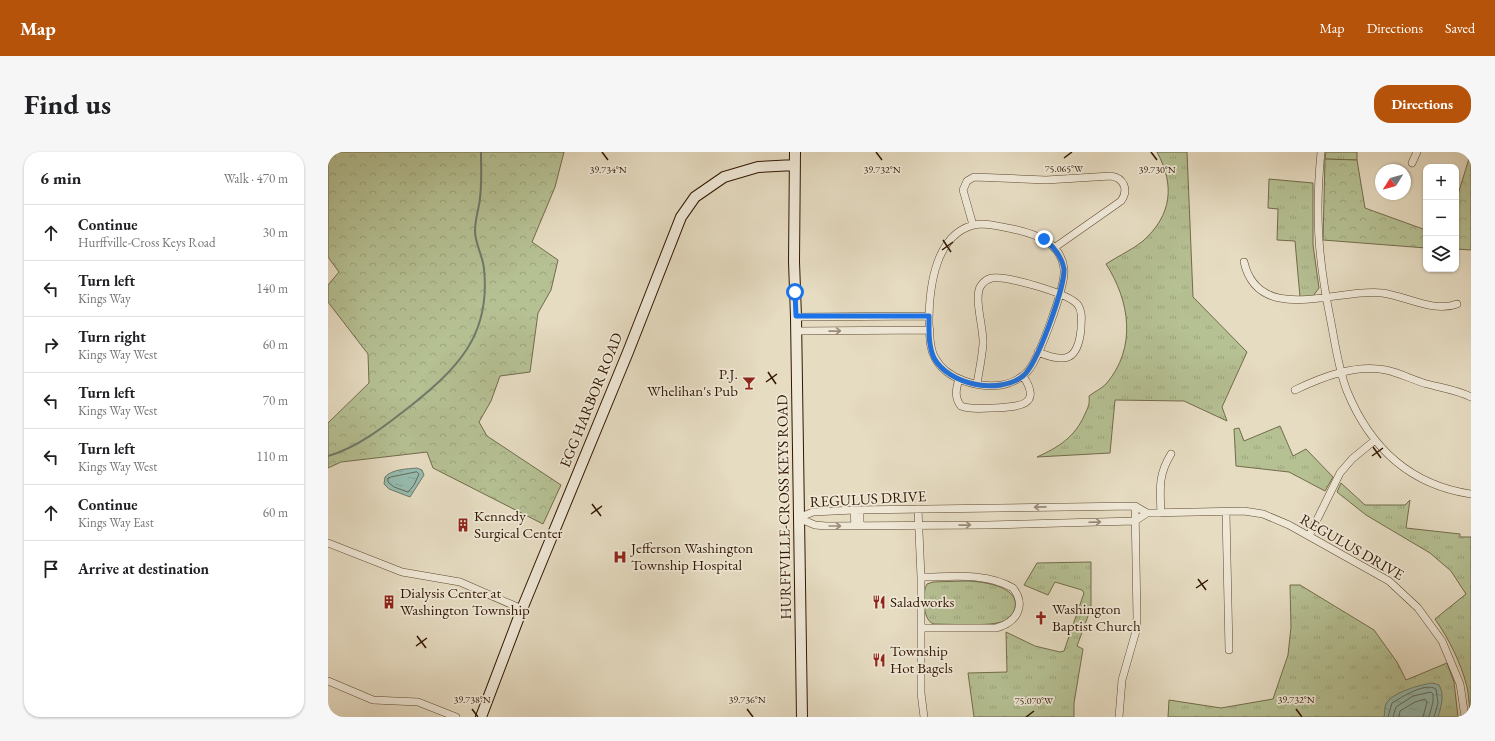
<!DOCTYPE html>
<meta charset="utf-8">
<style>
:root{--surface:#fff;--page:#f6f6f6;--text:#202124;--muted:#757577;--line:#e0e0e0;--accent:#b45309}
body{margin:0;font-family:"EB Garamond",serif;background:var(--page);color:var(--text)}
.controls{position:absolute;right:12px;top:12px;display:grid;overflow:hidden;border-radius:8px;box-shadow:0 1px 3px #0004}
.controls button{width:36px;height:36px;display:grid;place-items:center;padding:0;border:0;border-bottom:1px solid var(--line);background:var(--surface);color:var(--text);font:20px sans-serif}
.compass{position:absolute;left:1047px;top:12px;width:36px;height:36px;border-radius:50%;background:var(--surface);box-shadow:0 1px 3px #0004;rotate:233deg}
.stop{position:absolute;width:12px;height:12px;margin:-9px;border:3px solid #1a73e8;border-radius:50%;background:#fff}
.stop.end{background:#1a73e8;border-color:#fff;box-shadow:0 1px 4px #0008}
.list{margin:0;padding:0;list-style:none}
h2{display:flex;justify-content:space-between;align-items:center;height:52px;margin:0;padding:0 16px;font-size:17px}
h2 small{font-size:13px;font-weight:400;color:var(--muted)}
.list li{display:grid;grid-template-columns:26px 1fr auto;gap:12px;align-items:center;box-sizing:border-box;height:56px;padding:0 16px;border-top:1px solid var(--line)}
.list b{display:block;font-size:15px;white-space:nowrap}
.list p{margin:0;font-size:13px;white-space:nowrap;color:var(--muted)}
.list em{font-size:13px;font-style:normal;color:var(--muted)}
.icon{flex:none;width:22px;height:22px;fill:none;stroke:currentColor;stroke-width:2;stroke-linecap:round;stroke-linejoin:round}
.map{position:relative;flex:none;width:1143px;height:565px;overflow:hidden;border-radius:16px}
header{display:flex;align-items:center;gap:24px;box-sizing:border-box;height:56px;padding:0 20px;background:var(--accent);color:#fff}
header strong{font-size:19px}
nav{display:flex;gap:22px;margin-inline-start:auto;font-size:14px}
.intro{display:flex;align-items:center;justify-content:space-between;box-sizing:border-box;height:96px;padding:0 24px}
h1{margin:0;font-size:28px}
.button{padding:10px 18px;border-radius:16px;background:var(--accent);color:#fff;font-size:14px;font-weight:700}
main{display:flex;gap:24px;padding:0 24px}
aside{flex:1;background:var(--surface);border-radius:16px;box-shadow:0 1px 3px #0004}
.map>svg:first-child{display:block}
.grass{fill:url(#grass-tufts);stroke:#736b4a}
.forest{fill:url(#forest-crowns);stroke:#736b4a}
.water{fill:url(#water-ripples);stroke:#6e7a6a}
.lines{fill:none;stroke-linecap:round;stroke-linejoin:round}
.shore{stroke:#646958;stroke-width:1}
.stream{stroke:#6e7a6a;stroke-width:2}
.minor-casing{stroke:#5e4830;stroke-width:8}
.secondary-casing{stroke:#311600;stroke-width:12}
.minor{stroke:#efe8d7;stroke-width:7}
.secondary{stroke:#efe8d7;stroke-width:10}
.oneway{stroke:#9a8a76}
.route{stroke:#1a73e8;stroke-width:5}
.ticks{fill:none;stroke:#311600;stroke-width:1.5}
.labels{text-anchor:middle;stroke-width:3.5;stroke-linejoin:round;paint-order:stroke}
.poi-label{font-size:15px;fill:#311600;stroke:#efe8d7;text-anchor:start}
.street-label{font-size:15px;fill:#311600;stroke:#efe8d7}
.ticks-label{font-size:10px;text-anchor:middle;fill:#311600;stroke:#efe8d7;stroke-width:3.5;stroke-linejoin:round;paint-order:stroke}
</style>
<header>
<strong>Map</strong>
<nav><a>Map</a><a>Directions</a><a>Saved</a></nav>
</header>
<div class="intro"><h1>Find us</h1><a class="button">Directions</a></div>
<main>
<aside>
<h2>6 min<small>Walk · 470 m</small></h2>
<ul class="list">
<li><svg class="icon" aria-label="ahead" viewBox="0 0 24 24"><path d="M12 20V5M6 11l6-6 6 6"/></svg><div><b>Continue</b><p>Hurffville-Cross Keys Road</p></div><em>30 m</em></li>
<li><svg class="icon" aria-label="left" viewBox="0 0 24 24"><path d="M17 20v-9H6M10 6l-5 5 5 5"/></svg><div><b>Turn left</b><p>Kings Way</p></div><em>140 m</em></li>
<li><svg class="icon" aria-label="right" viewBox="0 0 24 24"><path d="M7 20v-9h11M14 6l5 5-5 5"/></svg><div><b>Turn right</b><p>Kings Way West</p></div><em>60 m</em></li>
<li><svg class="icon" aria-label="left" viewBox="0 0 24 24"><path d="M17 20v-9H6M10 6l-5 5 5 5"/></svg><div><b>Turn left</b><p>Kings Way West</p></div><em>70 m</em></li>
<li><svg class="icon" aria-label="left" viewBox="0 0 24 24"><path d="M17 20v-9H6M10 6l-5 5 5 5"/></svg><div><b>Turn left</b><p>Kings Way West</p></div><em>110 m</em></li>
<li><svg class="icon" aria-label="ahead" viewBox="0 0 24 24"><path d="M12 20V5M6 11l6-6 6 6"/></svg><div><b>Continue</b><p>Kings Way East</p></div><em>60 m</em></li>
<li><svg class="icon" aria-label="arrive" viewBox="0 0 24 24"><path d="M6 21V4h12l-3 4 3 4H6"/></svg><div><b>Arrive at destination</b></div></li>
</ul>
</aside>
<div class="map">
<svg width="1143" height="565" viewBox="0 0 1143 565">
<defs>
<pattern id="grass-tufts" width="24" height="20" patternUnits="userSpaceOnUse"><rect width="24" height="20" fill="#b5c093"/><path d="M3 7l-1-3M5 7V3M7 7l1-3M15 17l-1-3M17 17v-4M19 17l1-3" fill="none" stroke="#9ca47d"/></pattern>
<pattern id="forest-crowns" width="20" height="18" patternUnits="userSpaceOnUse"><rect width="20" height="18" fill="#b5c093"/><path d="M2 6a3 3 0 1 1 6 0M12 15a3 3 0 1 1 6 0" fill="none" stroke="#9ca47d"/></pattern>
<pattern id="water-ripples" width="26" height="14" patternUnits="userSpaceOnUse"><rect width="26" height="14" fill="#96bcb0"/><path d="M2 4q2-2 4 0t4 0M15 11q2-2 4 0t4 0" fill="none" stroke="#82a196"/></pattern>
</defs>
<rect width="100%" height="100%" fill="#e6dcc2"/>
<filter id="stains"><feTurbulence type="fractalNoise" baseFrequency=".005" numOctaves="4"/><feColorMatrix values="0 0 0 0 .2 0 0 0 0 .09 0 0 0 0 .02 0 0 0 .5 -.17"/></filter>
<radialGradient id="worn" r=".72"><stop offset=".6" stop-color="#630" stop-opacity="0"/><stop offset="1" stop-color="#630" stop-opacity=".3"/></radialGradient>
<!-- grass -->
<path class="grass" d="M829 0H859L865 145 919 200 894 255 899 269 856 249 787 248 782 301 709 305C731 295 747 285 757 262 760 255 762 252 761 244 766 240 773 237 778 232 809 196 802 149 778 112 790 104 804 98 815 89 844 63 847 33 829 0Z
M998 0H1029V8L997 7Z
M941 27 985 31V93L991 136 985 144 972 145 967 89 949 88 950 57 940 56Z
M952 274 965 304 978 297 1005 325 997 339 961 320 908 314 906 277 911 276 916 289Z
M1013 331 1037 353H1077L1082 348 1078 376 1132 382V385H1143V565C1141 556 1141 544 1139 535 1133 511 1121 487 1107 467L1138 442 1123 419 1102 401 1038 363 1009 340Z
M763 410V456L749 494 755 497 746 551V565H646L640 521 679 520 678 480 707 494 732 500 736 499 756 441 754 438 727 430 720 443 696 433 709 411Z
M636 429C651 429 692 433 687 456 685 462 682 467 676 469 663 475 621 472 606 472 594 469 594 440 599 432L605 430Z
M962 433H972L1046 478 1069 510 1078 528 1119 511 1126 530 1130 565H840L841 548 893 556 945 547 960 503 963 475Z"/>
<!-- forest -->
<path class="forest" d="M0 0H236L227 35 204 90 230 108 223 138 210 161 202 220 172 224 163 249 151 270 159 284 233 333 215 372 105 316 99 300 13 310 0 316V271L41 231 40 202 0 150V133L11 120 0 105Z
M1143 0V98L1128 97V49Z
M997 7 1029 8 1037 56 1095 77 1098 76V96L995 88Z"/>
<!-- water -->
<path class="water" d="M89 316 94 318 96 323 82 345 61 337 56 332 57 325C64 317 79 317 89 316Z
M1104 531 1111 533C1117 543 1113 555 1110 565H1056C1057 561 1056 556 1058 552 1064 540 1092 533 1104 531Z"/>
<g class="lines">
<!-- shore -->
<path class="shore" d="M89 320 91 322 86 333 80 340 66 335 60 330V326L63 325Z
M1060 565 1064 551C1074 545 1097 530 1108 537L1110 551 1106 565
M1065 565 1068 555 1085 544 1103 540 1105 542V550L1101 565
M1071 565 1072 559 1087 550 1097 547 1099 550 1095 565"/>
<!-- stream -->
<path class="stream" d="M0 304C29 296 57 274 80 256 129 217 163 184 156 117 155 104 147 92 147 79 147 67 151 57 152 46 154 31 153 15 153 0"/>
<!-- minor casing -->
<g class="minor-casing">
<path id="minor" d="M993 0C987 61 990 106 1002 165 1007 190 1010 216 1019 239 1042 295 1082 333 1143 342
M1084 11 1089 0
M652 72C663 72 674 75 685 77 707 82 733 90 736 117 738 134 711 206 700 219 693 227 683 231 674 233 650 236 619 228 607 206 601 196 602 183 601 171 601 136 607 77 652 72Z
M645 73 635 38 639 29 646 25 718 28 783 24C796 26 801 38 793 49L726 96
M916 110C931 175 1012 135 1054 141 1078 144 1106 161 1129 152
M468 165 601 164
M468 179 602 178
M631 227C628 237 626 245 633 254 643 258 654 256 664 256 688 255 716 255 695 224
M649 232C651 219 654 206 655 192 656 177 646 148 652 135 655 130 659 127 664 126 679 124 741 141 750 153 755 161 753 168 753 177 750 208 738 212 710 200
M967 238C994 225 1027 212 1058 218 1072 221 1085 228 1099 232 1114 236 1129 238 1143 245
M590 357 593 425V541L596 565
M526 358 527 374
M898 360 901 498
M833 361C832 337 830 323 843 302
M470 366 485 360 526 358 807 354 819 361 916 359 935 362 961 373 1061 429 1090 456 1114 489 1132 532 1137 565
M470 366 487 373 498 374 660 373 807 369 819 361
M532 374V358
M981 384 1012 321 1024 307 1047 288
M0 391 74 420 132 430 194 457
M593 425C623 425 658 420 685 436 699 454 688 471 668 476H593
M0 529 45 548 90 550 128 565
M791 565 794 528 808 479 809 465 807 354"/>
</g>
<!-- secondary casing -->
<g class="secondary-casing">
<path id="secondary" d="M467 0 466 110 468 165 474 565
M153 565 194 457 300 200 353 65 367 45 396 25 430 15 467 13"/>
</g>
<!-- minor -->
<use href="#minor" class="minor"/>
<!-- secondary -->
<use href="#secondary" class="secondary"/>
</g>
<!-- one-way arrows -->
<defs><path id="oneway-shaft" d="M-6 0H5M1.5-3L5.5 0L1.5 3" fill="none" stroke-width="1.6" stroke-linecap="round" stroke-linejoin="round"/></defs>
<g class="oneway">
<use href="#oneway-shaft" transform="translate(507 179) rotate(-1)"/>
<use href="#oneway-shaft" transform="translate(712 355) rotate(179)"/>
<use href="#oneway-shaft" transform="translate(767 370) rotate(-2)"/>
<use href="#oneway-shaft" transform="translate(637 373) rotate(-1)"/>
<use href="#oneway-shaft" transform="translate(507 374)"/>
</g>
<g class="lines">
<!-- route -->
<path class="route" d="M467 140 468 164H601C601 177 600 193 606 206 621 233 671 243 695 224 709 213 737 135 736 117 734 105 726 95 716 87"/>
</g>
<!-- ticks -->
<path class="ticks" d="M274 0 280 8M548 0 554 8M823 0 829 8M736 6 744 0M615 88 623 100M614 98 625 90M440 220 448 232M438 230 449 222M1045 295 1053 306M1044 304 1055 296M264 352 273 364M263 362 274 354M870 427 878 438M868 436 880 428M89 484 98 496M88 494 99 486M144 557 150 565M419 557 425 565M968 557 974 565M698 565 706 559"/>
<!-- icons -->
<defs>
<g id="bar-bare" transform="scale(1.08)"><path d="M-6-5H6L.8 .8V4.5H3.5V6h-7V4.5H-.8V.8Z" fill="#8f2418" stroke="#efe8d7" stroke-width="2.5" paint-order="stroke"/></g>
<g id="building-bare" transform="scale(1.08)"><path d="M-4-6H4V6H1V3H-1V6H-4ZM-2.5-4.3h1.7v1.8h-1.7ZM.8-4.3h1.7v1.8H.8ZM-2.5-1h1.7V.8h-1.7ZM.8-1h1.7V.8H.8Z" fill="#8f2418" stroke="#efe8d7" stroke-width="2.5" paint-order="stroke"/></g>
<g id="hospital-bare" transform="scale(1.08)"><path d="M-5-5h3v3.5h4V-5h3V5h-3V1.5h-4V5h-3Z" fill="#8f2418" stroke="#efe8d7" stroke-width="2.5" paint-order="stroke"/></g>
<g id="restaurant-bare" transform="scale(1.08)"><path d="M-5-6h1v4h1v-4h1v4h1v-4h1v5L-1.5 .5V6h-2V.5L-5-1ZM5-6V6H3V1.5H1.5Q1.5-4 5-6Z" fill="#8f2418" stroke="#efe8d7" stroke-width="2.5" paint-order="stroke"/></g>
<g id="church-bare" transform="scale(1.08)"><path d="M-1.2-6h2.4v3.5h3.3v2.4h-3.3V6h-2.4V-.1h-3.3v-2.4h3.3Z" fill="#8f2418" stroke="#efe8d7" stroke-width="2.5" paint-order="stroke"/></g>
</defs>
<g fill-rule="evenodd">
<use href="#bar-bare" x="421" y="231"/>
<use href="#building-bare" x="135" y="373"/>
<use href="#hospital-bare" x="292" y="405"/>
<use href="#building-bare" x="61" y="450"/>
<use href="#restaurant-bare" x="551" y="450"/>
<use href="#church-bare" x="713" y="466"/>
<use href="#restaurant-bare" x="551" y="508"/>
</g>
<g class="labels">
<!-- poi labels -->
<g class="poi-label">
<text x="410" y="227" text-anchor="end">P.J.<tspan x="410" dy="17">Whelihan's Pub</tspan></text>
<text x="146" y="369">Kennedy<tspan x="146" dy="17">Surgical Center</tspan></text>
<text x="303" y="401">Jefferson Washington<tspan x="303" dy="17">Township Hospital</tspan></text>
<text x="72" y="446">Dialysis Center at<tspan x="72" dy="17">Washington Township</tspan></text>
<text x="562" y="455">Saladworks</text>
<text x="724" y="462">Washington<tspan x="724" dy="17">Baptist Church</tspan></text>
<text x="562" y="504">Township<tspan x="562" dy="17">Hot Bagels</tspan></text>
</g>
<!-- street labels -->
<g class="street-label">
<text transform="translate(263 248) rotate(-68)" y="5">EGG HARBOR ROAD</text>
<text transform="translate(540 347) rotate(-3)" y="5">REGULUS DRIVE</text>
<text transform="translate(456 355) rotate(-91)" y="5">HURFFVILLE-CROSS KEYS ROAD</text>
<text transform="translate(1024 395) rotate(30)" y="5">REGULUS DRIVE</text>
</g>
</g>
<g class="ticks-label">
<text x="736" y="20">75.065°W</text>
<text x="280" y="21">39.734°N</text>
<text x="554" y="21">39.732°N</text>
<text x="829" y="21">39.730°N</text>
<text x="144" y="551">39.738°N</text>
<text x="419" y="551">39.736°N</text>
<text x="968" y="551">39.732°N</text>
<text x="706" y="552">75.070°W</text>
</g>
<rect width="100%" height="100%" filter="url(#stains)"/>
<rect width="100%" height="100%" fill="url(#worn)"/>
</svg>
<div class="controls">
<button>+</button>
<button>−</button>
<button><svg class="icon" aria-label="layers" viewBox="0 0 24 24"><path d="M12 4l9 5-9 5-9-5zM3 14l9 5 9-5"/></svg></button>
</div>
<svg class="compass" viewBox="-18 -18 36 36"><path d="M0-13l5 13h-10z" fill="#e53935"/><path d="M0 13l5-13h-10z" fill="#757577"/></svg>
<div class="stop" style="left:467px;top:140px"></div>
<div class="stop end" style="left:716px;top:87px"></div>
</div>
</main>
